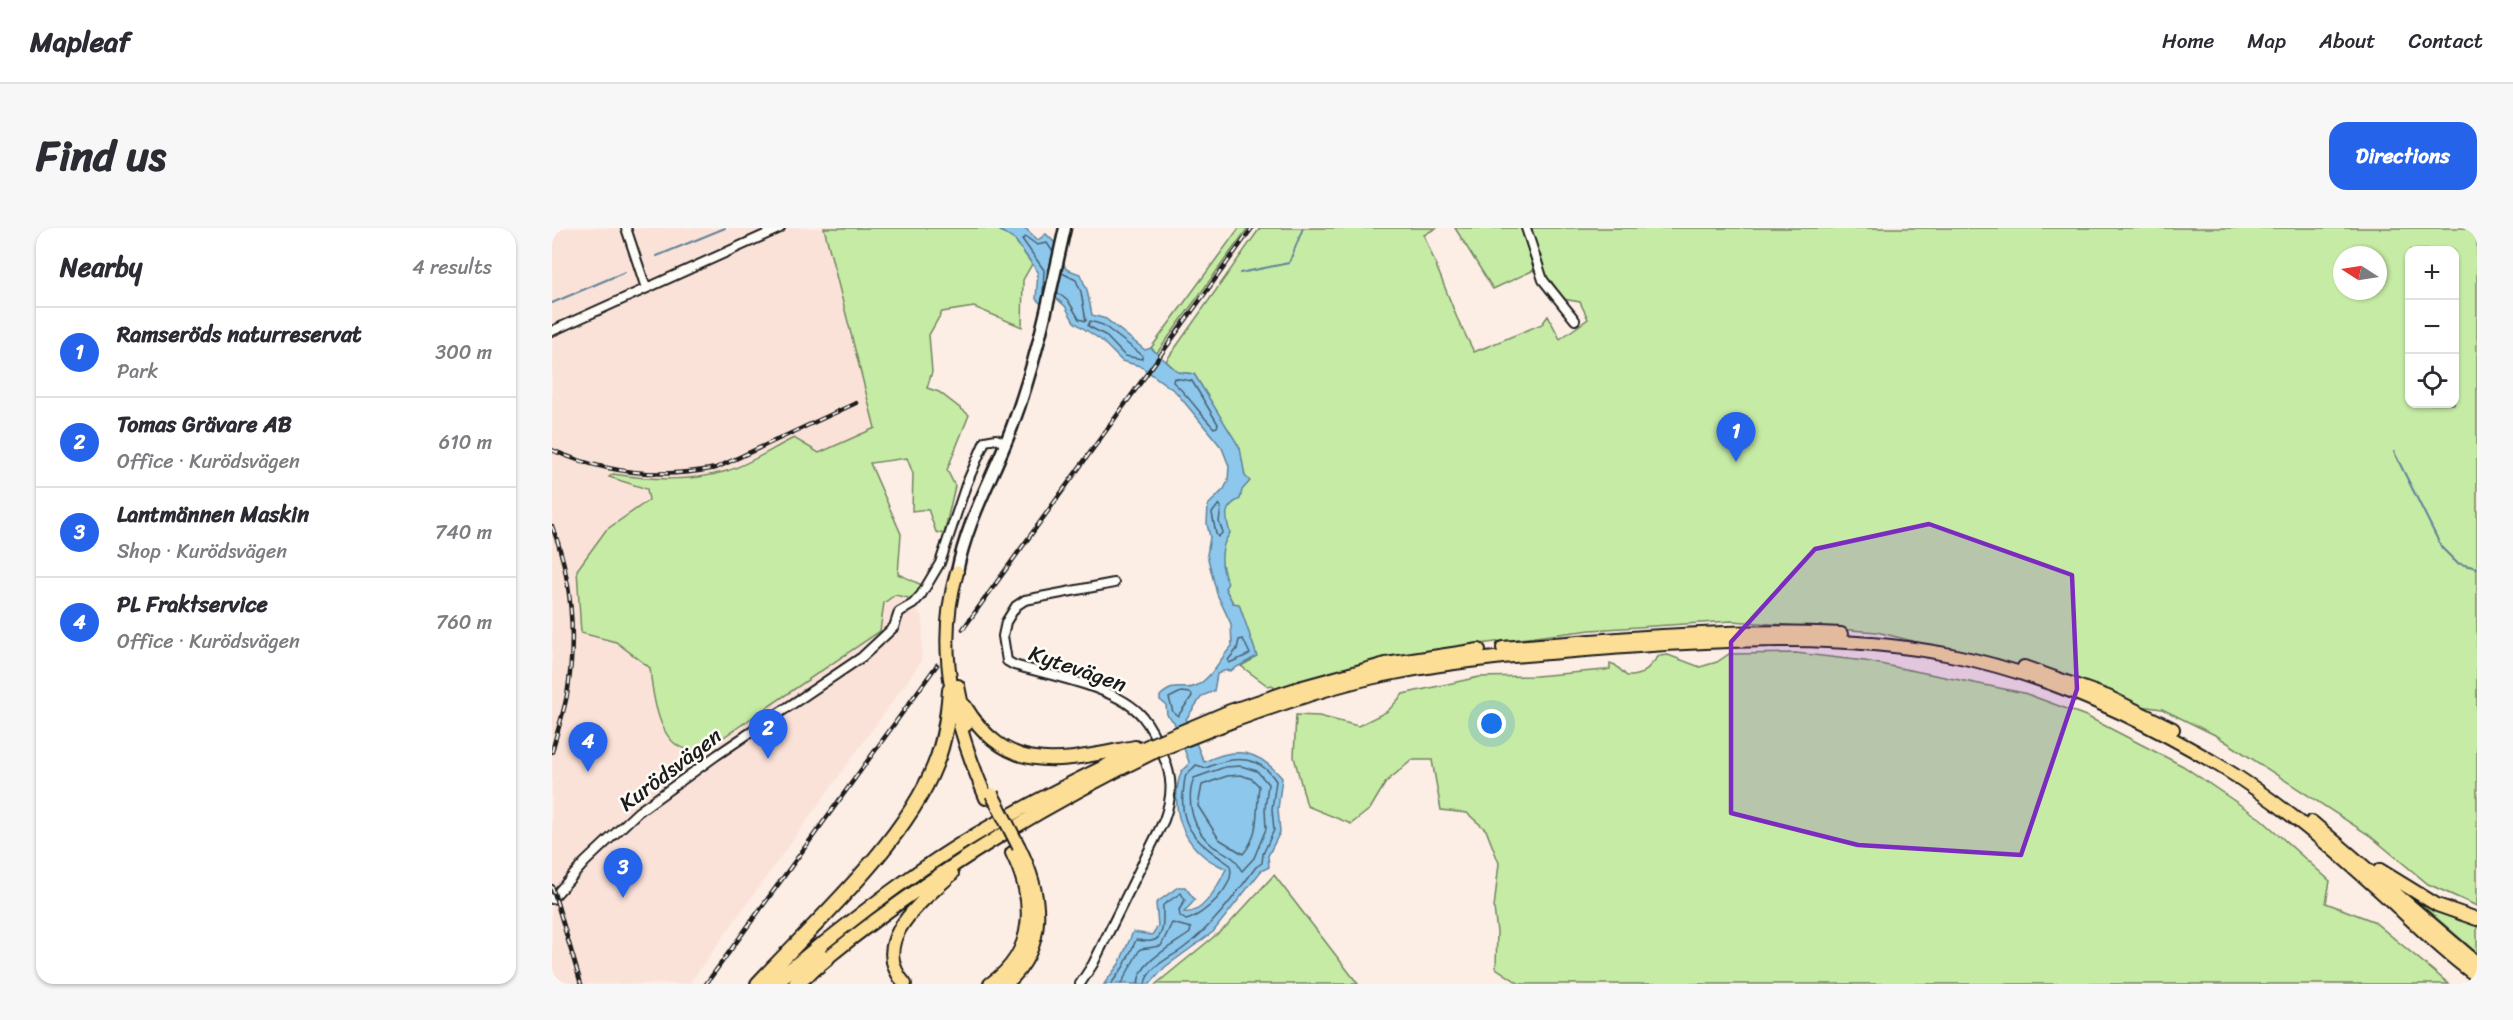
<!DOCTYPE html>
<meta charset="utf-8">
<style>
:root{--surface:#fff;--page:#f7f7f7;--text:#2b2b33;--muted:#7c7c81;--line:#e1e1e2;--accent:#2563eb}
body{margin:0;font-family:Sriracha,sans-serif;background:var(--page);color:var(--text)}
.controls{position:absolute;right:18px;top:18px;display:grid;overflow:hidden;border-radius:12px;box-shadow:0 2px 4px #0004}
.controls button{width:54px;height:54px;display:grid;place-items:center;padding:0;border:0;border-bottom:2px solid var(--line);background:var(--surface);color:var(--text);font:30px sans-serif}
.compass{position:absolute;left:1781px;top:18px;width:54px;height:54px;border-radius:50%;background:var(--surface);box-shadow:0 2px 4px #0004;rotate:282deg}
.you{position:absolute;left:940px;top:496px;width:21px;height:21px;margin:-15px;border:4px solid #fff;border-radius:50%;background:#1a73e8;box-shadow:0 0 0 9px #1a73e833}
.badge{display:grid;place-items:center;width:39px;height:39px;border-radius:50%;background:var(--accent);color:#fff;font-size:20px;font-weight:700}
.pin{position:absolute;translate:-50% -50px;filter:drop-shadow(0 2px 3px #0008)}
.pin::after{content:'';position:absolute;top:32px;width:21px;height:18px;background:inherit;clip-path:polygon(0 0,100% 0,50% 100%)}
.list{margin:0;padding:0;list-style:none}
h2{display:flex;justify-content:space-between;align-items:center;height:78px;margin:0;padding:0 24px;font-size:26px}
h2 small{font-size:20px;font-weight:400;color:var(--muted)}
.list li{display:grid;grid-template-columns:39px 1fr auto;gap:18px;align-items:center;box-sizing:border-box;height:90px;padding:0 24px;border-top:2px solid var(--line)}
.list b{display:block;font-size:22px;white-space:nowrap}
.list p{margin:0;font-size:20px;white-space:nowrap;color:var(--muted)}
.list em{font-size:20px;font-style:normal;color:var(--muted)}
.icon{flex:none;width:33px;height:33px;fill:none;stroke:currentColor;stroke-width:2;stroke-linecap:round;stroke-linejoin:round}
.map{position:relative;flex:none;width:1925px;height:756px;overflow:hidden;border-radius:18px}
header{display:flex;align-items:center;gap:36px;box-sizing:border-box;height:84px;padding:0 30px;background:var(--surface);border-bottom:2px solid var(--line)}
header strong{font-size:28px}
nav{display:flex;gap:33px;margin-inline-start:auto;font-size:21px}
.intro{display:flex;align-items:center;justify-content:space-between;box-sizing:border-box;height:144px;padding:0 36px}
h1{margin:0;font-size:42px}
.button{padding:15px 27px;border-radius:18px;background:var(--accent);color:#fff;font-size:21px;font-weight:700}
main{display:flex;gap:36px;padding:0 36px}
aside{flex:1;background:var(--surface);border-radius:18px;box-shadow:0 2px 4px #0004}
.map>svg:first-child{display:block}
.built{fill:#fbe2d8}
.green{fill:#c6eba5;stroke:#718460;stroke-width:1.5;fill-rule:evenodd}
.water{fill:#8dc7ec;stroke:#608399;stroke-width:1.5}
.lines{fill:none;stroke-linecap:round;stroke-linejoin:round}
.shore{stroke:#49606f;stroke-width:1.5}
.stream{stroke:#608399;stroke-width:2}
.street-casing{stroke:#1c1c1c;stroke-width:12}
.secondary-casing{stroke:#1c1c1c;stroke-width:15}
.primary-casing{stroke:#1c1c1c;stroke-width:16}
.highway-casing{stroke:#1c1c1c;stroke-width:18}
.street{stroke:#fdfcf7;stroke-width:8}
.secondary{stroke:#fdfcf7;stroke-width:10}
.primary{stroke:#fcde96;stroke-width:12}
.highway{stroke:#fcde96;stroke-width:14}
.rail-casing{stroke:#1c1c1c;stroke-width:4.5}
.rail{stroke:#fdfcf7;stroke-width:2;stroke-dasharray:7;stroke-linecap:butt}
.primary-bridge-casing{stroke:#1c1c1c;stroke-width:16;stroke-linecap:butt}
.primary-bridge{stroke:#fcde96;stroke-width:12}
.marked{fill:#7b2cbf;fill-opacity:0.2;stroke:#7b2cbf;stroke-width:4.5;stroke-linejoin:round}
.labels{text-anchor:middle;stroke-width:5;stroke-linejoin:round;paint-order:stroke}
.street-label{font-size:22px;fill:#1c1c1c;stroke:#fdfcf7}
</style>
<header>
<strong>Mapleaf</strong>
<nav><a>Home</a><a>Map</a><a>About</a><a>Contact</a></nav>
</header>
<div class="intro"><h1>Find us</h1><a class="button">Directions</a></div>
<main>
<aside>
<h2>Nearby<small>4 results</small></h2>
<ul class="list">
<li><span class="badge">1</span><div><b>Ramseröds naturreservat</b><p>Park</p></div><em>300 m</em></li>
<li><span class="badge">2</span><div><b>Tomas Grävare AB</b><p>Office · Kurödsvägen</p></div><em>610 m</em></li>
<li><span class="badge">3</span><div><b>Lantmännen Maskin</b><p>Shop · Kurödsvägen</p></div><em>740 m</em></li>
<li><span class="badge">4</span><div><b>PL Fraktservice</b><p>Office · Kurödsvägen</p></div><em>760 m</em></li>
</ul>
</aside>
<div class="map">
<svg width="1925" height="756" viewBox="0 0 1925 756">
<rect width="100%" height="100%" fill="#fcede5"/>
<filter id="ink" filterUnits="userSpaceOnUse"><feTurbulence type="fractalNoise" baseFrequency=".0167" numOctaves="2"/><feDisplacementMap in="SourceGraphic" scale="12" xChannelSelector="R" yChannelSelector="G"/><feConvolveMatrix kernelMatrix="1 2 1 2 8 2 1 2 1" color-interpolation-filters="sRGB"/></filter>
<g filter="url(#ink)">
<!-- built -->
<path class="built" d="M0 0H272L323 200 267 225 242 210 177 242 135 251H96L61 246 58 249 95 261 97 272 81 284 29 404 64 414 98 440 100 465 330 393 332 375 343 367 361 371 364 382 371 389 369 434 137 756H0Z"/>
<!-- green -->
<path class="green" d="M272 0H444L463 12 480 36 471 52 470 99 422 79 390 84 377 107 380 144 375 160 387 164 417 187 395 242 403 258 392 306 384 304 376 281 360 283 361 246 355 230 318 235 349 306 346 346 370 357 361 371 343 367 332 375 328 403 154 521C148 521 141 522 135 521 106 517 100 462 98 440L64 414 29 405 25 342 54 302 97 272 95 261 57 249 61 246C100 252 137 254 175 243 198 236 221 220 242 210L267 225 323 200Z
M687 0H696L605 125 599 120Z
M708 0H884L872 7 905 90 922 124 990 96 996 88 1008 111 1036 91 1028 74 1011 71 999 53 993 49 979 0H1925V678L1876 656 1817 607 1665 508 1610 481 1518 468 1462 439 1325 404 1180 393 1039 402 912 418 725 464 720 457 716 458 689 438 700 432 681 375 673 360 669 336V288L685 258 661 177 642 146 626 144 614 133ZM1858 22H1902V176H1858ZM1790 27H1826V63H1790Z
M903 0H970L982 42 941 61Z
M1244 425 1313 433 1472 465 1534 488 1631 538 1709 591 1778 653 1774 675 1821 693 1897 756H968L944 740 945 704 942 680 947 635 934 602 915 585 889 582 880 532H860L834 554 818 581 799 596 755 578 742 529 744 487 767 488 806 498 836 483 851 466 927 449 984 448 1053 442 1058 441V435L1063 437 1075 448H1081L1091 445 1107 428 1116 427 1148 439 1165 434 1177 426Z
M722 647 806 756H604L675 698Z
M1865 673 1899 689 1925 697V725Z"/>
<!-- water -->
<path class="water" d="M444 0H473L486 12 494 6 504 16 514 41 528 46 535 62 540 87 554 91 593 122 599 120 626 144 642 146 688 220 693 248 698 253 690 262 688 271C670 279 674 290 678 305 667 320 668 339 676 355L673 360 681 375 687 376 705 428 678 443 674 442 665 446 662 463 650 468 634 491 652 534C685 518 706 522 730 550L726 581 728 604 716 628 717 639 709 643 661 704 613 739 598 756H552L567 736 581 704 600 707 606 698 604 675 626 659H633L643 672 632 684C651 688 667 656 674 641 667 637 659 634 653 629 626 608 618 572 630 542L636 538 637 534 622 494 615 487 614 477 608 472V468C624 453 632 464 644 458 660 450 668 430 680 418L679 396 665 366 655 327 658 309 655 296 656 277 672 261 676 253 677 238 670 220 624 164 588 138 570 133 549 112 522 94 513 78 504 70 488 75 484 71 486 44 463 12Z"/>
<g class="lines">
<!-- shore -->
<path class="shore" d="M505 64 517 74 527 91 534 93 529 64 524 52 510 45
M491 65 492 42 470 11 474 9 485 17 495 15 501 24
M538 93 551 97 590 127V131L573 128 553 107 536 98Z
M622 150 640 153 666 196 665 199 662 200C647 185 637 168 621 154Z
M667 276 669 279 667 294 671 304 666 309 664 306 660 285Z
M691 411 698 426 677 435 676 432 685 421 687 412Z
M629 464 639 465 640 468 626 488 621 484 617 470Z
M689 538 705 543 716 556 713 581 714 601 702 630 690 643C687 640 686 635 683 632 677 626 669 623 662 619 641 603 633 574 642 550L673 539Z
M689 547 700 551 707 558C704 582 708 607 691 626L667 611 646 578 650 557 675 548Z
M559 756 572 738 584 712C589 712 595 714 599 713 615 711 610 687 611 677L629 665 633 672 627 682 628 688 634 692C651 688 687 656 677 636 650 618 627 602 631 566 632 560 632 551 634 547 637 543 642 540 644 537L654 540C680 528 707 526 724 553L720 581 722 602 711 626 710 635 704 639C681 670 660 699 629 722 617 730 595 740 593 756
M569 756 588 721 609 718 620 695 639 700 638 705C622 717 587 733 586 756"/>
<!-- stream -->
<path class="stream" d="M105 28 173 0
M688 45 737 35 751 0
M0 75 73 44
M1842 224 1890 320 1905 335 1925 340"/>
<!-- street casing -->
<g class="street-casing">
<path id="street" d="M74 0 94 60
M974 0 991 52 1023 92
M0 103 228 0
M0 671 33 634 86 584 165 527 310 429 342 399 347 384 361 376 369 367 388 335 414 257 433 213 444 211 453 215
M528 756 541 736 612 592C621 567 621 549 610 525 605 512 599 499 590 488 565 459 499 448 462 437L455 433 451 408 454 394 464 378 473 372 562 355"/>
</g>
<!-- secondary casing -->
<g class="secondary-casing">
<path id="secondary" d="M405 344C415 292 442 247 460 199 484 135 498 66 513 0"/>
</g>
<!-- primary casing -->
<g class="primary-casing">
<path id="primary" d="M405 344C382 422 403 497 434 570
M951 420C1064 411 1176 400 1289 406
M1472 439 1556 469 1621 501
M406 458 414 497
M413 478C457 551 512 532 583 519
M678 483 747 460 834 436 927 422
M681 493C732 475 784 456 837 446 915 430 994 425 1073 419 1181 411 1292 406 1399 427 1494 446 1585 488 1668 538 1730 575 1785 624 1838 672 1866 698 1894 726 1925 748
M1760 594 1925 735
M1828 642 1885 677 1925 691
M268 718C318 678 369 639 425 606 481 573 540 544 600 516
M275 730C375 649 486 580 602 524
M353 756C315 713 371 673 400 646
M438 756C485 724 483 671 460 625
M454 756C497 718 490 665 467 619"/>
</g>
<!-- highway casing -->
<g class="highway-casing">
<path id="highway" d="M206 756C263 695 353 614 383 537 393 513 396 487 398 462
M222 756 268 718
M244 756 275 730"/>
</g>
<!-- street -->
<use href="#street" class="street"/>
<!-- secondary -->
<use href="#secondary" class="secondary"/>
<!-- primary -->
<use href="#primary" class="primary"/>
<!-- highway -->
<use href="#highway" class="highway"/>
<!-- rail casing -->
<g class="rail-casing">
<path id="rail" d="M0 222C52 245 108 251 164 240L304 175
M0 298C20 348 24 408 16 461 13 482 5 503 0 524
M411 401 700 0
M0 658 29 756
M154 756 385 437"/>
</g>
<!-- rail -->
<use href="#rail" class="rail"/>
<!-- primary-bridge casing -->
<g class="primary-bridge-casing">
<path id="primary-bridge" d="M600 516 678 483
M602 524 681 493
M440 566 467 619"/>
</g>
<!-- primary-bridge -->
<use href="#primary-bridge" class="primary-bridge"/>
</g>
</g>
<!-- marked area -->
<path class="marked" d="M1377 296 1520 347 1525 461 1469 627 1306 617 1179 585V414L1263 321Z"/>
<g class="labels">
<!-- street labels -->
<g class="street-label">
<text transform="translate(526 440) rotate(19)" y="8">Kytevägen</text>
<text transform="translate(118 541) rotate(-37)" y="8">Kurödsvägen</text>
</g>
</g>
</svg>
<div class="controls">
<button>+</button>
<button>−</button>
<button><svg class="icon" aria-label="locate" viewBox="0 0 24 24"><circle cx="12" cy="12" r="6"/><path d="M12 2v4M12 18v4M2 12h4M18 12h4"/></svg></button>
</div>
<svg class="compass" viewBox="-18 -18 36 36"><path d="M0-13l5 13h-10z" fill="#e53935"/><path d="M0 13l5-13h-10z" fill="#7c7c81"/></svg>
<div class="you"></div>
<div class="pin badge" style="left:1184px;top:234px">1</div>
<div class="pin badge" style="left:216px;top:531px">2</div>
<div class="pin badge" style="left:71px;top:670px">3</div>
<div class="pin badge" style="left:36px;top:544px">4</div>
</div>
</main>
